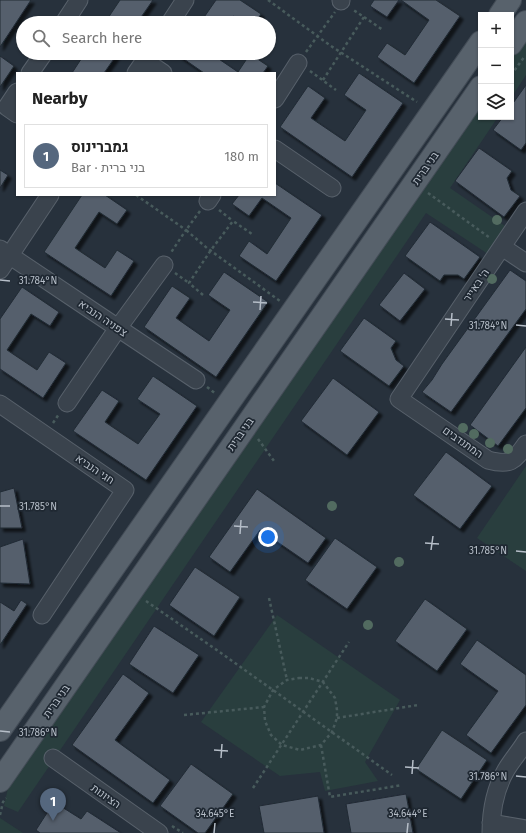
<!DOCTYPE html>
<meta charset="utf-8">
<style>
:root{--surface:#fff;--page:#f2f2f2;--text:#222;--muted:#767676;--line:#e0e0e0;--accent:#55677e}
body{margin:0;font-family:"Fira Sans",Heebo,sans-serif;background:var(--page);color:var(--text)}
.controls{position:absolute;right:12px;top:12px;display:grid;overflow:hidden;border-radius:0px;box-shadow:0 1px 3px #0004}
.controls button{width:36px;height:36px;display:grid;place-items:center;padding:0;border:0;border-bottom:1px solid var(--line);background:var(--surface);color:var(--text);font:20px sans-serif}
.you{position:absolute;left:268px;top:537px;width:14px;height:14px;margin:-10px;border:3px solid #fff;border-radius:50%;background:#1a73e8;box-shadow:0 0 0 6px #1a73e833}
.badge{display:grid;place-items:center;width:26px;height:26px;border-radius:50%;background:var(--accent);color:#fff;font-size:13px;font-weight:700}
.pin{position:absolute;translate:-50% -33px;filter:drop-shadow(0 1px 2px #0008)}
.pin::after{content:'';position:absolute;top:21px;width:14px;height:12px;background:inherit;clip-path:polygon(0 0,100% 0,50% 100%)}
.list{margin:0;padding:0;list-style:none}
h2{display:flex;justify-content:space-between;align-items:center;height:52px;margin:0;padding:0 16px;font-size:17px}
h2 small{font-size:13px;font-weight:400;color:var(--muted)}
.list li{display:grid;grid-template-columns:26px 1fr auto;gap:12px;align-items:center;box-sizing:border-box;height:64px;margin:0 8px 8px;padding:0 8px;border:1px solid var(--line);border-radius:0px}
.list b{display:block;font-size:15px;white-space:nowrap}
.list p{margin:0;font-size:13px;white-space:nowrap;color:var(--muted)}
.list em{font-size:13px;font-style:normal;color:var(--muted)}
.icon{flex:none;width:22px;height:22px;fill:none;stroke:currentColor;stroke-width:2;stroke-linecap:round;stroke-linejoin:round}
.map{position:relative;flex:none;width:526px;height:833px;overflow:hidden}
.search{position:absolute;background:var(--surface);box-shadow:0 1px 3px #0004;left:16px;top:16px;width:260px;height:44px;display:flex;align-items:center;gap:10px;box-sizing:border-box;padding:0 14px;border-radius:22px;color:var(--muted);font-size:15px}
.panel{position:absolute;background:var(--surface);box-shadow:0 1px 3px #0004;left:16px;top:72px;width:260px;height:124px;border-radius:0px}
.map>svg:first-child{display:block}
.green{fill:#293e3e}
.building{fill:#545f6c;stroke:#212a34;filter:url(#shadow)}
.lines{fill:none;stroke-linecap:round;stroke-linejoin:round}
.minor-casing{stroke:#58616b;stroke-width:19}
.major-casing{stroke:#434c56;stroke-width:24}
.path{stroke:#485b5c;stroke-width:2.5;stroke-dasharray:3 3;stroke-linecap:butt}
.minor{stroke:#3a434d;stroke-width:17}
.major{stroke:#58626c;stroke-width:22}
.tree{fill:#526b60}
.ticks{fill:none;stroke:#b6bec8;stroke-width:1.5}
.labels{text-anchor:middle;stroke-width:3.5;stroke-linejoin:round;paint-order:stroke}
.street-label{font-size:11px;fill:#b6bec8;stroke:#1f2832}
.ticks-label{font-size:10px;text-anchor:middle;fill:#b6bec8;stroke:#1f2832;stroke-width:3.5;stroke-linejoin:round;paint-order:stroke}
</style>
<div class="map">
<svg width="526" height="833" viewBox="0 0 526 833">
<defs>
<filter id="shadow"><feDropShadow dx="3.5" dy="3.5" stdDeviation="1" flood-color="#0009"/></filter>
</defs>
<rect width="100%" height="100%" fill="#27313c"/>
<!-- green -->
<path class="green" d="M526 34V75L511 98V56Z
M481 99V117H498L450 188 505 226 488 254 426 213 18 812 4 806 8 788 17 766Z
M526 466V571L477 538Z
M277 615 400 700 365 762 378 781 325 791 320 772 280 776 201 722Z
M0 818 23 833H0Z"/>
<!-- building -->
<path class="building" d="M0 0H31L0 47Z
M120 0H153L137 23H115L108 18Z
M216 0H240L261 14 255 23H243L233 16 228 23H200Z
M374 0H399L387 17 370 6Z
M401 0H436L460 16 414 83 377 57 387 43 405 55 429 20Z
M85 53H118L104 73H72Z
M179 53H210L238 72 250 54 268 66 263 73H204L178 55Z
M0 56 14 66 0 87Z
M359 73 403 103 352 177 280 127 308 86 325 98 311 118 345 141 366 110 344 95Z
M526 85V143L521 150 493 130 503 117H511V106Z
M479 148 512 171 507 178 511 190 520 196 504 217 455 181Z
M0 170 8 175 0 188Z
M275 183 322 215 276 281 239 256 249 241 267 254 291 218 262 198 249 216 232 204 239 195H275Z
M82 195H105L127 210 117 224 99 212 75 248 105 268 117 250 134 261 111 296 44 252Z
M430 222 480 257 464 279 458 275H444L440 281 405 256Z
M510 270 526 281V309L451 412 422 392 432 380 442 364Z
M224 272 268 302 216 377 144 327 172 286 190 298 176 318 209 341 230 310 208 295Z
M404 273 425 289 400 321 379 305Z
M22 287 59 312 50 326 31 314 7 350 37 370 49 352 66 363 43 398 0 369V319Z
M364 318 396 341 391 348 396 360 404 366 389 386 340 351Z
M526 347V408L498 446 470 425Z
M153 376 197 406 146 480 73 431 102 390 119 401 105 422 138 444 160 414 137 399Z
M333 378 379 412 347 455 301 421Z
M446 452 492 486 460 529 413 495Z
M14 488 22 528H0V492Z
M257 489 326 538 308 563 260 530 230 572 209 557Z
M335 538 377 567 347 609 305 580Z
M23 539 30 584 0 583V547Z
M195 567 240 597 214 636 169 605Z
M425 599 467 629 437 671 395 641Z
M21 600 27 604 0 645V602L14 611Z
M154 626 199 655 173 693 129 664Z
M477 640 526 675V705L491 753 466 735 498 691 460 664Z
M123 674 149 693 115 740 170 780 153 803 72 745Z
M442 730 487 760 461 799 416 769Z
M191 764 233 794 205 833H198L160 806Z
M406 794 413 833H351L346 804Z
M318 796 324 833H264L259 806Z
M54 802 81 819 87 811 121 833H40L36 830Z"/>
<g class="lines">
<!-- minor casing -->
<g class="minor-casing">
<path id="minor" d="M341 1V0
M64 23 79 0
M170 23 185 0
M145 61 163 73
M30 73 44 53
M136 73 150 53
M17 92 7 107 17 114
M275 99 298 63
M275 149 332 188
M208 201 212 195
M526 211 399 399 488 460C511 466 514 461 526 444
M502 247 526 263
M0 249 118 328 196 380
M0 270 50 195
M67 403 118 328 164 265
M0 404 125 490 42 615
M53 758 159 833
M491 823 526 829
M491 833C491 811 495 789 506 770 512 760 520 751 526 741"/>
</g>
<!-- major casing -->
<g class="major-casing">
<path id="major" d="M500 15 510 0
M511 44 526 22
M0 730 481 42
M0 781 481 87"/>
</g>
<!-- path -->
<path class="path" d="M268 0 331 46 417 102
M364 17 383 30
M306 52 335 12
M310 71 336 90
M511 75 525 56
M323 80 364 17 352 9
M428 193 490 238
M136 195 186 230 170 254
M219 210 233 221
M200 211 186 230 207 248 280 301
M175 273 189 283
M203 295 189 283 211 250 233 221 252 234
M207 387 216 394
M53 423 59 414
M258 439 274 461
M269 598 287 680
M146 601 221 653 392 775
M299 678H309L323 682 335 698 337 710V718L332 732 321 745 300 750 282 745 271 735 265 721 264 707 273 690 287 680Z
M184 715 264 707
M337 718 418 705
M321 745 330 797 402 785
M253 788 349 642
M0 815 3 802 6 798
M172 826 183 833"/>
<!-- minor -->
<use href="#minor" class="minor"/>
<!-- major -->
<use href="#major" class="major"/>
</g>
<!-- trees -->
<g class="tree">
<circle cx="497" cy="220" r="5"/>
<circle cx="492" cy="279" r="5"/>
<circle cx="463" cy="428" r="5"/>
<circle cx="474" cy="434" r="5"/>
<circle cx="490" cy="443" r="5"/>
<circle cx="508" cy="449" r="5"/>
<circle cx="332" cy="506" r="5"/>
<circle cx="399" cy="562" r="5"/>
<circle cx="368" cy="625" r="5"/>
</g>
<!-- ticks -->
<path class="ticks" d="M0 280 10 281M253 302 267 303M260 310 261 296M445 319 459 320M516 325 526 326M451 326 452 313M0 506H10M234 526 248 527M240 534 241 520M425 543 439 544M431 550 433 536M516 551 526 552M0 731 10 732M214 750 228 751M221 758 222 744M405 767 419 768M412 774 413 760M516 776 526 777M214 833 215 823M407 833 408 823"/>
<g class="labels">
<!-- street labels -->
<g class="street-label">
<text transform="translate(425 168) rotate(-55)" y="4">בני ברית</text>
<text transform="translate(476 285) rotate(-56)" y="4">ה' באייר</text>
<text transform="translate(103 318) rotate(34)" y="4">צפניה הנביא</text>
<text transform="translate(240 434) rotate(-55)" y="4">בני ברית</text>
<text transform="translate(463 442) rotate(35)" y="4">המתנדבים</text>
<text transform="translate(95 469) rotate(34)" y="4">חגי הנביא</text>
<text transform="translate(56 701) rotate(-55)" y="4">בני ברית</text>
<text transform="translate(106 796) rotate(35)" y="4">הציונות</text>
</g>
</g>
<g class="ticks-label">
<text x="38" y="284">31.784°N</text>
<text x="488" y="329">31.784°N</text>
<text x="38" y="510">31.785°N</text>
<text x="488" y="554">31.785°N</text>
<text x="38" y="736">31.786°N</text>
<text x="488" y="780">31.786°N</text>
<text x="215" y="817">34.645°E</text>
<text x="408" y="817">34.644°E</text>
</g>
</svg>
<div class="controls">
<button>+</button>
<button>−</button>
<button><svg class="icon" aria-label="layers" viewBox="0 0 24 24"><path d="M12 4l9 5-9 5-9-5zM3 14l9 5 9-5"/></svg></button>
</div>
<div class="you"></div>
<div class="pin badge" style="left:53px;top:821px">1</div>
<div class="search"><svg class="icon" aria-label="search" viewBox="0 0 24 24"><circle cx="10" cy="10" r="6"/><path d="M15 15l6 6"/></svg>Search here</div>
<section class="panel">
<h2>Nearby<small></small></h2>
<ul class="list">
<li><span class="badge">1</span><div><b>גמברינוס</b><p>Bar · בני ברית</p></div><em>180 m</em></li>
</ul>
</section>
</div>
